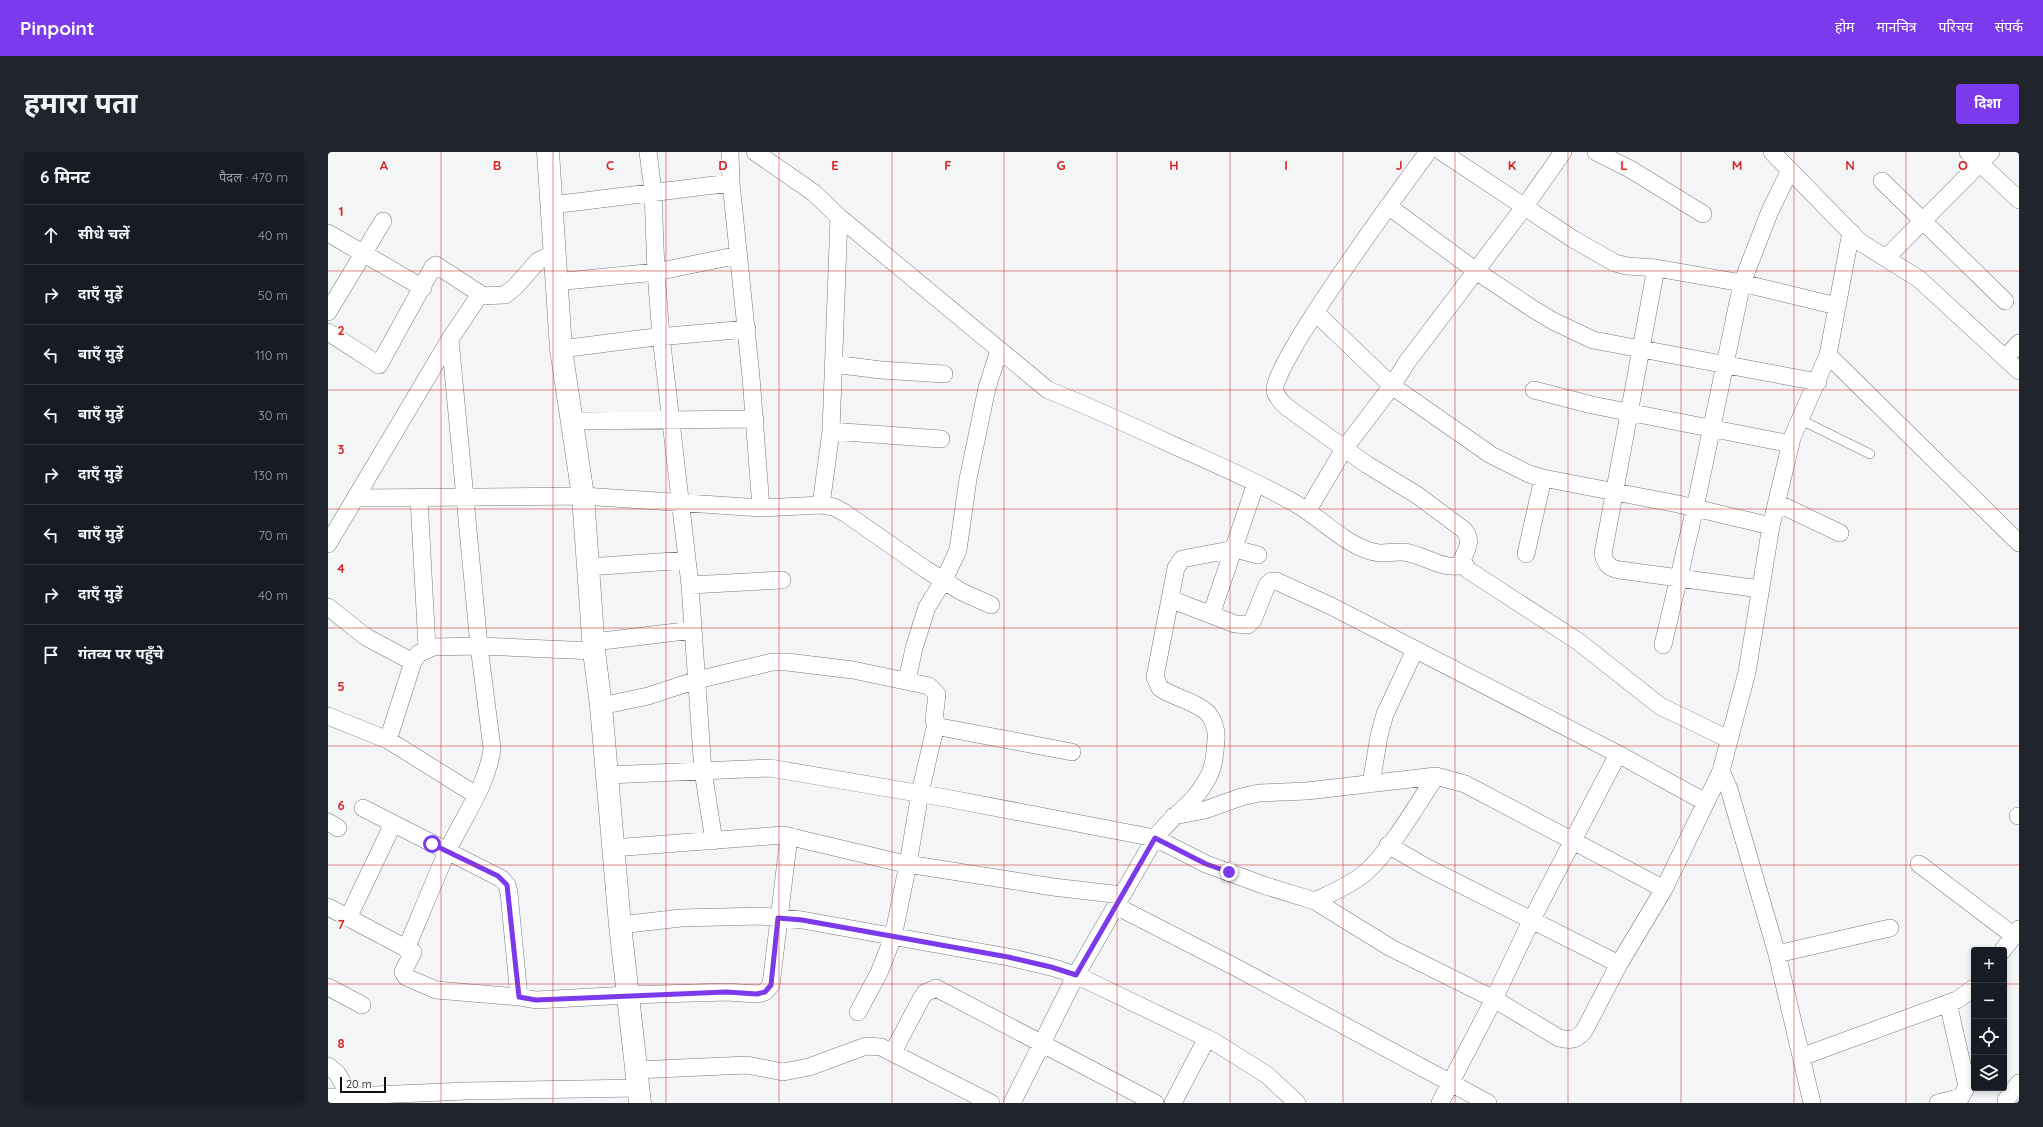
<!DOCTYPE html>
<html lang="hi">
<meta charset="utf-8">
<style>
:root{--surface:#171b24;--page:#20242c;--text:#f1f3f6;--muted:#9ea1a6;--line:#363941;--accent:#7c3aed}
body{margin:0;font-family:Quicksand,"Noto Sans Devanagari",sans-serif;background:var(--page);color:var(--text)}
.controls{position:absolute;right:12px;bottom:12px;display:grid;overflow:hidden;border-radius:4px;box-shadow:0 2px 6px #0003}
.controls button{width:36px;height:36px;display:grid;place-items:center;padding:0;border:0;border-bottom:1px solid var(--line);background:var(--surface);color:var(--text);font:20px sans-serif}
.scale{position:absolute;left:12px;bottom:10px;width:46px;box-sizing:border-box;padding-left:4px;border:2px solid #0e0e0f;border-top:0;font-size:11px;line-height:14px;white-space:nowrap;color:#0e0e0f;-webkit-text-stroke:3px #f3f5f7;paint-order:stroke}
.stop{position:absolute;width:12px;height:12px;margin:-9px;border:3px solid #7c3aed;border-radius:50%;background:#fff}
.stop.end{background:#7c3aed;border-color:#fff;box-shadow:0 1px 4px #0008}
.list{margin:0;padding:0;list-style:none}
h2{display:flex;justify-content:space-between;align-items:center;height:52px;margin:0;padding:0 16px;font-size:17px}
h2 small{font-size:13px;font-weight:400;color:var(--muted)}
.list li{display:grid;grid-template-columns:26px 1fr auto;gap:12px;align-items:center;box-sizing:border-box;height:60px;padding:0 16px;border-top:1px solid var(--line)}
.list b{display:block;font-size:15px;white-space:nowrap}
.list em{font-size:13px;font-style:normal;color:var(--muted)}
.icon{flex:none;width:22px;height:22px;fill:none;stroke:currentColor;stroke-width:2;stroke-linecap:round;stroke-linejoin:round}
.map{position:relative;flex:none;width:1691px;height:951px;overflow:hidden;border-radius:4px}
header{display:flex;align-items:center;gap:24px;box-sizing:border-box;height:56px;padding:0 20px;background:var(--accent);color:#fff}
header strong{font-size:19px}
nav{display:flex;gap:22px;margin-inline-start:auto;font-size:14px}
.intro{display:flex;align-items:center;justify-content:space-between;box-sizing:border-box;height:96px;padding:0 24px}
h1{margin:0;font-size:28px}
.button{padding:10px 18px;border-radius:4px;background:var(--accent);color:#fff;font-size:14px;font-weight:700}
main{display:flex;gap:24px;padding:0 24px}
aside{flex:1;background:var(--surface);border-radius:4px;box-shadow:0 2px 6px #0003}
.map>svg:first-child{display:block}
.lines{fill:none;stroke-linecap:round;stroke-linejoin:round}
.service-casing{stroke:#787a7c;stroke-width:10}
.minor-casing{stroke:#787a7c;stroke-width:18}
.primary-casing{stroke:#787a7c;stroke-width:23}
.service{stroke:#fff;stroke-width:9}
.minor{stroke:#fff;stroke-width:17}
.primary{stroke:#fff;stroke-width:22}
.route{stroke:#7c3aed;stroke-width:5}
.grid{fill:none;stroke:#d62828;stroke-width:1;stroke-opacity:0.55}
.grid-label{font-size:13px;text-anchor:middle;font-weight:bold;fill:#d62828;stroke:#f3f5f7;stroke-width:3.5;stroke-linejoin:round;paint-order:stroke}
</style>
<header>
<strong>Pinpoint</strong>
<nav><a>होम</a><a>मानचित्र</a><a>परिचय</a><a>संपर्क</a></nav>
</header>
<div class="intro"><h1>हमारा पता</h1><a class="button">दिशा</a></div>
<main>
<aside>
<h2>6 मिनट<small>पैदल · 470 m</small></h2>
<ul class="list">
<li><svg class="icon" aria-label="ahead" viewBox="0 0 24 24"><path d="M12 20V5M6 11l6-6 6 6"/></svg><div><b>सीधे चलें</b></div><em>40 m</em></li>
<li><svg class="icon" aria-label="right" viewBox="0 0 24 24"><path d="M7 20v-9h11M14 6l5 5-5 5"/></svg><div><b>दाएँ मुड़ें</b></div><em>50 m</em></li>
<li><svg class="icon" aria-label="left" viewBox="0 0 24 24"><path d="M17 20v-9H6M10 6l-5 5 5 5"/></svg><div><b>बाएँ मुड़ें</b></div><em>110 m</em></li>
<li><svg class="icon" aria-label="left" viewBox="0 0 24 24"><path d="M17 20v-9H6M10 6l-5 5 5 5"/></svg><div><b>बाएँ मुड़ें</b></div><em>30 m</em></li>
<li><svg class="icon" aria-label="right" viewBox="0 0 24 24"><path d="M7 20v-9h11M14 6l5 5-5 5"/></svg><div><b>दाएँ मुड़ें</b></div><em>130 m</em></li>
<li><svg class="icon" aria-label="left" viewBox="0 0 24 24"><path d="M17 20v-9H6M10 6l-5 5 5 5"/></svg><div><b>बाएँ मुड़ें</b></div><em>70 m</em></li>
<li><svg class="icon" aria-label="right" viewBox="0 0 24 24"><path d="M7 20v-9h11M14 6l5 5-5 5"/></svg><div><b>दाएँ मुड़ें</b></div><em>40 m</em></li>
<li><svg class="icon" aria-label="arrive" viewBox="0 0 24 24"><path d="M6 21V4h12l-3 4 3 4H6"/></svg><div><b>गंतव्य पर पहुँचे</b></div></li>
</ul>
</aside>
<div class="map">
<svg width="1691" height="951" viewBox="0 0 1691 951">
<rect width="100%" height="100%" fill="#f3f5f7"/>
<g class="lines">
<!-- service casing -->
<g class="service-casing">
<path id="service" d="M1473 268 1542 302"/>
</g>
<!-- minor casing -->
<g class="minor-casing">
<path id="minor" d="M320 0 325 39 328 120 333 184 362 433 375 619 386 689
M402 0 403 31 423 225 433 356
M427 0 486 41 511 65 720 238C763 255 804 274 845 293 885 311 925 328 963 349 990 363 1011 388 1039 398 1055 404 1061 399 1075 400 1096 402 1114 419 1136 413
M1100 0C1077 31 942 214 947 239 949 246 955 252 960 256L1038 312 1089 343 1136 378C1145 388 1139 397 1134 408L1140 418 1251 490 1332 554 1400 587
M1114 0 1245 87 1287 111 1299 114 1328 116 1414 131 1509 154
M1268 0 1302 17 1375 62
M1444 0 1532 90 1591 127 1691 219
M1640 0 1691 48
M1554 29 1677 149
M224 53 403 31
M1060 54 1148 119 1205 157 1225 169 1265 188 1490 230
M0 81 95 136
M1558 106 1663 0
M1328 116 1275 402C1278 413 1281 416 1292 418L1432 437
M228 130 328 120 411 103
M151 144 177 143 187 135 210 109 227 101
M0 160 55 69
M988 161 1064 234 1163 303 1201 322 1215 326 1350 352 1443 374
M0 180 51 213 105 115 108 113 151 141V144L122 187 0 392
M233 197 319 186 419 177
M1500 203 1691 391
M1677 206 1691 191
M505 212 553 218 616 222
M1206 238 1264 253 1463 292
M243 269 427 267
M503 279 613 287
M29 346 255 344 433 356 493 353 506 355 517 361 597 417 634 440 663 453
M91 346 99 496
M1449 351 1512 381
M493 353 503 279 511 65
M980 358 1016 297 1064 234 1079 210 1197 54 1235 0
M1198 402 1215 326
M260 415 359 408
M362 433 454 428
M842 447 907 472 920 473 925 468 939 433 943 429H948L1003 454 1290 602 1377 650
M0 455 38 485 85 510
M883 463 928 331
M266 490 365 478
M1335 493 1367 356 1414 131 1442 59 1462 18
M579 529 586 496 599 455 616 428 630 398 640 327 659 236 671 198
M273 554 320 544 369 528 444 510H459L525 518 601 534 609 542 606 568 612 575 744 600
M0 564 60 588 148 643
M60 588 85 510 90 502 105 495 151 494 266 499
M1393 619 1401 637 1449 802 1484 951
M280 623 442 616 618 646 827 686 878 712 938 734 987 749C1003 741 1023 733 1037 721 1063 698 1089 653 1108 624L1137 632 1336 737
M1043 632 1051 584 1057 562 1087 498
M35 656 174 727 179 733 181 741 191 845 208 848 300 843 398 840 429 842 437 840 443 833 461 684
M846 664 877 658 913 645 931 641 979 639 1108 624
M1690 664H1691
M0 670 10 676
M1060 693 1098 715 1291 812
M285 696 455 683 573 711 725 735 794 743
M1591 712 1686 784
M987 749 1063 796 1166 847 1231 886C1243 889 1248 888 1256 879L1291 812 1336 737 1393 619 1419 520 1443 374 1464 286 1500 203 1523 80
M788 754 909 816 1160 951
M0 755 85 800 75 820 78 825 108 838 191 845
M20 766 65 672
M292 773 353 766 433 764 474 768 680 805 723 815 748 823 885 889 939 923 969 951
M78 797C92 764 105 732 119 700 134 667 160 633 164 596L151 494 122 187
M1675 798 1691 777
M1449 802 1562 776
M0 835 34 853
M530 860 551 821 565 785 580 712 592 641 608 572
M565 900 593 847 597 841 608 836 827 951
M1473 905 1629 848 1646 836
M0 914 9 921 22 944
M308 918 419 913 455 920 481 915 538 894 553 895 663 951
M0 945 138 939 310 936
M1678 948 1691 931
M684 951 748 823 827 686C842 665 866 652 878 629 886 617 887 602 888 588 889 578 885 564 876 558 863 548 845 545 832 536L827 525 848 416 854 407 907 397 930 403
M845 951 879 886
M1112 951 1166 847 1203 769 1290 602
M1610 951 1633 945 1639 934 1620 851"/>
</g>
<!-- primary casing -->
<g class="primary-casing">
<path id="primary" d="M220 0 233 197 255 344 266 499 273 554 292 773 312 951"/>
</g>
<!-- service -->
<use href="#service" class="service"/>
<!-- minor -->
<use href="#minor" class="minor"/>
<!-- primary -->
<use href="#primary" class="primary"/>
</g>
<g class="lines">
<!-- route -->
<path class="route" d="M104 692 170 724 179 733 191 845 208 848 398 840 429 842 437 840 443 833 450 766 474 768 680 805 723 815 748 823 827 686 878 712 901 720"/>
</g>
<!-- grid -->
<path class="grid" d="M113 0V951M225 0V951M338 0V951M451 0V951M564 0V951M676 0V951M789 0V951M902 0V951M1015 0V951M1127 0V951M1240 0V951M1353 0V951M1466 0V951M1578 0V951M0 119H1691M0 238H1691M0 357H1691M0 476H1691M0 594H1691M0 713H1691M0 832H1646M1676 832H1691"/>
<g class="grid-label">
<text x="56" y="18">A</text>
<text x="169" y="18">B</text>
<text x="282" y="18">C</text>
<text x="395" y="18">D</text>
<text x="507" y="18">E</text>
<text x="620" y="18">F</text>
<text x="733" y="18">G</text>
<text x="846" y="18">H</text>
<text x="958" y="18">I</text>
<text x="1071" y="18">J</text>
<text x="1184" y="18">K</text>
<text x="1296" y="18">L</text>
<text x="1409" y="18">M</text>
<text x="1522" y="18">N</text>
<text x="1635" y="18">O</text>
<text x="13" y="64">1</text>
<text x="13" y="183">2</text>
<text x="13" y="302">3</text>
<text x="13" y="421">4</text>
<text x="13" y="539">5</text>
<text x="13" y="658">6</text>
<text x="13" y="777">7</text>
<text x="13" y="896">8</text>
</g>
</svg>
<div class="controls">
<button>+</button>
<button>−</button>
<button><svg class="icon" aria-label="locate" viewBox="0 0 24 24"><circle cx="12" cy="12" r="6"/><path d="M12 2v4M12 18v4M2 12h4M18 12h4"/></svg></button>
<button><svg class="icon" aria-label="layers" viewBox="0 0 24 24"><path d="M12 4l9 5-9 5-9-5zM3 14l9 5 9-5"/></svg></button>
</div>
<div class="scale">20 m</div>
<div class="stop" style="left:104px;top:692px"></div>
<div class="stop end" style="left:901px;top:720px"></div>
</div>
</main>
